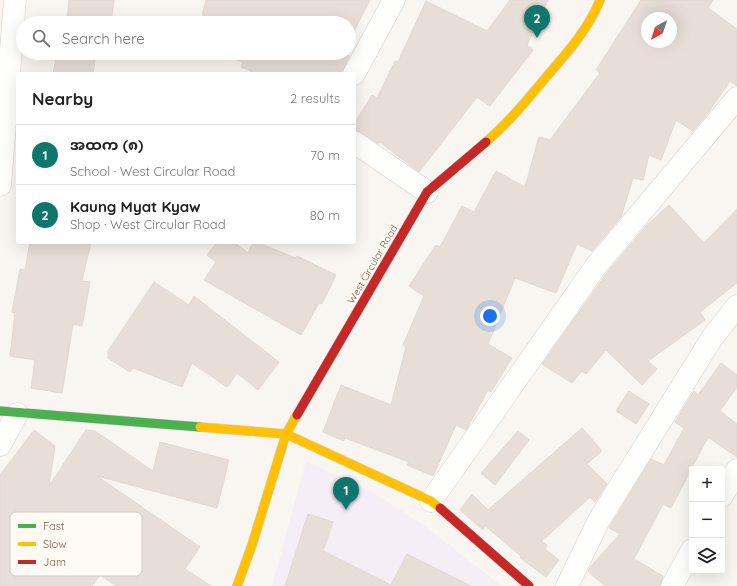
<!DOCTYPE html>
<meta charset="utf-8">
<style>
:root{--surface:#fff;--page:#f6f6f6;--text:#222;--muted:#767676;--line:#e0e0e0;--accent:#0f766e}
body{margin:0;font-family:Quicksand,"Noto Sans Myanmar",sans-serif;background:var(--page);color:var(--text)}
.controls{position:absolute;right:12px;bottom:12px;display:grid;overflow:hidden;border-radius:4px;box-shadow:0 4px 16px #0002}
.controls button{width:36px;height:36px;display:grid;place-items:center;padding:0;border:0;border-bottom:1px solid var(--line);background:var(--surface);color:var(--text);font:20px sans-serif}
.compass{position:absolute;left:641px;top:12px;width:36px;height:36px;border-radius:50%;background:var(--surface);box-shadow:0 4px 16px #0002;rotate:219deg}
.you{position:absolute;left:490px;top:316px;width:14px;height:14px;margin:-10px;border:3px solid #fff;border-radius:50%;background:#1a73e8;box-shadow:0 0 0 6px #1a73e833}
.badge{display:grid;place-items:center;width:26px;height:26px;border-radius:50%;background:var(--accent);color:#fff;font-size:13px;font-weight:700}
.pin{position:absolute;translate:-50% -33px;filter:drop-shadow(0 1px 2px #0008)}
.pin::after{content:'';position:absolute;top:21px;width:14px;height:12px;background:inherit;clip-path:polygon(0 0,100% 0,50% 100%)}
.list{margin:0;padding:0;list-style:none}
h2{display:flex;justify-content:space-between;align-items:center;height:52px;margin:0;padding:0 16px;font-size:17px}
h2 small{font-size:13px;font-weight:400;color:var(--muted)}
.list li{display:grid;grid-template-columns:26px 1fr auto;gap:12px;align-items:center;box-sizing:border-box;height:60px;padding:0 16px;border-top:1px solid var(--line)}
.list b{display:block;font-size:15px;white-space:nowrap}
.list p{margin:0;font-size:13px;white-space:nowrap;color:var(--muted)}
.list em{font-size:13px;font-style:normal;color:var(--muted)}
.icon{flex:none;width:22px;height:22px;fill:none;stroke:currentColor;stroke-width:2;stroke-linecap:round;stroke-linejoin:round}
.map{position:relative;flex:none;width:737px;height:586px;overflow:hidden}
.search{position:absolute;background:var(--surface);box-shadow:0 4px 16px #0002;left:16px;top:16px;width:340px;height:44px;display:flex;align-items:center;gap:10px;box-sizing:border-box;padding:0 14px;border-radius:22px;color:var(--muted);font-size:15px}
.panel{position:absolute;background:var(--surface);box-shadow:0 4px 16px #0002;left:16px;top:72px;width:340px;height:172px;border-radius:4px}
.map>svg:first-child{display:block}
.education{fill:#f6eef6}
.building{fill:#e6ded7;stroke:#e2d8d2;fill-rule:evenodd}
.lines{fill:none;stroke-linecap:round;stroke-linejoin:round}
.street-casing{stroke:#d7d1cb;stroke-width:23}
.fast-casing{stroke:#d9d2cb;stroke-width:10}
.slow-casing{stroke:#d9d2cb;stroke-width:10}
.jam-casing{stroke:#d9d2cb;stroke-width:10}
.street{stroke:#fefefd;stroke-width:22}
.fast{stroke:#4caf50;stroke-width:9}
.slow{stroke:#ffc107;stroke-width:9}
.jam{stroke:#c62828;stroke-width:9}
.labels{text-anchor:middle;stroke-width:3.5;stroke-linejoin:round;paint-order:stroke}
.street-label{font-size:10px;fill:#7a5c4d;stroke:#fffaf3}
.key{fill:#fffaf3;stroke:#d7cbc1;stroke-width:1}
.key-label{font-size:11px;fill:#7a5c4d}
</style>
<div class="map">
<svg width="737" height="586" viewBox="0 0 737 586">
<rect width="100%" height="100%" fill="#f9f5f0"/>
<!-- education -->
<path class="education" d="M306 461 375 494 426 527 501 586H272Z"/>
<!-- building -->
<path class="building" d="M69 0H114L111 23 67 19Z
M206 0H370L349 41V23H207L209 17 202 15Z
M510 0H548L527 45 533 50 490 106 477 97 419 172 380 142 379 144 354 129V124L372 95 377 98 395 61 398 62 426 1 487 31Z
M641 0H713L708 8 737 29V86L730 81 708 113 693 131 676 120 661 160 649 155 643 180 633 178 621 217 592 251 577 244 556 293 515 278 488 344 512 358 491 392 488 390 466 430 456 425 433 476 407 465 409 462 345 438 344 441 323 432 341 385 391 405 406 347 403 345 424 296 409 286 436 245 440 247 462 206 474 212 496 171 525 187 539 137 550 140 600 73 596 70ZM647 18H671V42H647Z
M57 53H96L93 74H53Z
M215 53H344L349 56 342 74H257L241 67 243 62Z
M669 205 704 243 737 209V283L700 312 705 320 648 361 657 369 642 385 606 350 586 374 582 371 572 383 542 364 606 274 646 226Z
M30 242H91L82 281 90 282 82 326 73 324 62 393 31 388 35 360 10 356 15 313 12 312 20 269 25 270Z
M217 242H234L248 253 253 242H257L296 258 297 256 336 275 322 304 319 303 301 335 204 280 216 262 207 255Z
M154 282 189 305 194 296 279 362 258 390 237 373 227 387 192 363 182 387 133 368 130 372 108 358V351Z
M721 363 737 375V387L720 411 737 424V457L708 437 671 508 663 504 634 559 663 576 660 586H605L588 571 591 566 620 534 609 528 610 526 651 459 664 465 684 428 675 422 694 391 698 395Z
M629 391 649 404 636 424 616 411Z
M582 428 602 451 587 464 607 484 595 502 590 497 542 541 547 545 545 549 559 560 546 577 520 558 521 556 485 526 483 530 460 510 472 494 488 510Z
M34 430 55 446 49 486 86 430 95 431 153 471 160 442 229 460 217 508 97 476 200 547 185 569 211 586H116L100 575 92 586H0V475Z
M518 431 529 440 495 485 481 473Z
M308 514 333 522 323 551 391 585 407 554 471 586H285Z"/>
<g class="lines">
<!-- street casing -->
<g class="street-casing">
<path id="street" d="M354 74 394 0
M354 142 427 192
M0 185 15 0
M0 445 17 414
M722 496 737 470
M431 501 596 266 737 98
M567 586 599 520 712 338 737 306
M672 586 692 550"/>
</g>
<!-- fast casing -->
<g class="fast-casing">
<path id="fast" d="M0 411 200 427"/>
</g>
<!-- slow casing -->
<g class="slow-casing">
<path id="slow" d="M486 142C509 122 528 99 547 76 567 53 589 28 600 0
M200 427 286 434 431 501 440 508
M237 586 252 545 286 434 297 415"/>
</g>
<!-- jam casing -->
<g class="jam-casing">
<path id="jam" d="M297 415 427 192 486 142
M440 508 529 586"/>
</g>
<!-- street -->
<use href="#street" class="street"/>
<!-- fast -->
<use href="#fast" class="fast"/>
<!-- slow -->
<use href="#slow" class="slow"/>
<!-- jam -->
<use href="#jam" class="jam"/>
</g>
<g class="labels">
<!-- street labels -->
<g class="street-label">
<text transform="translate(372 264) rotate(-60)" y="4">West Circular Road</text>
</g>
</g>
<!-- legend -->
<rect x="10" y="512" width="132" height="64" rx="6" class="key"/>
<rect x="18" y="524" width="18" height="4" fill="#4caf50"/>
<rect x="18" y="542" width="18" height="4" fill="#ffc107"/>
<rect x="18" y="560" width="18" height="4" fill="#c62828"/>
<g class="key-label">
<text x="43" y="530">Fast</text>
<text x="43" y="548">Slow</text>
<text x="43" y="566">Jam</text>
</g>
</svg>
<div class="controls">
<button>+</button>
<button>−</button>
<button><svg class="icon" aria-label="layers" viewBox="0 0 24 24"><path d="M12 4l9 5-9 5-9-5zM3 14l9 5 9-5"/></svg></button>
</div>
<svg class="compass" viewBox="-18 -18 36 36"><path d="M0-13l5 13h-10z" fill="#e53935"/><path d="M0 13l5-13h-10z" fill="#767676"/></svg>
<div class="you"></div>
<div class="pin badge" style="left:346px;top:510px">1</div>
<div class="pin badge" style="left:537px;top:38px">2</div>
<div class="search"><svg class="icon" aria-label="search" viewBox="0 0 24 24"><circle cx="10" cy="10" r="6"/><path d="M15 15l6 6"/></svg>Search here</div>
<section class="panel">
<h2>Nearby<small>2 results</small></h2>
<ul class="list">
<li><span class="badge">1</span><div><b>အထက (၈)</b><p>School · West Circular Road</p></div><em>70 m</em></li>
<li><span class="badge">2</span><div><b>Kaung Myat Kyaw</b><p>Shop · West Circular Road</p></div><em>80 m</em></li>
</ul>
</section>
</div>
